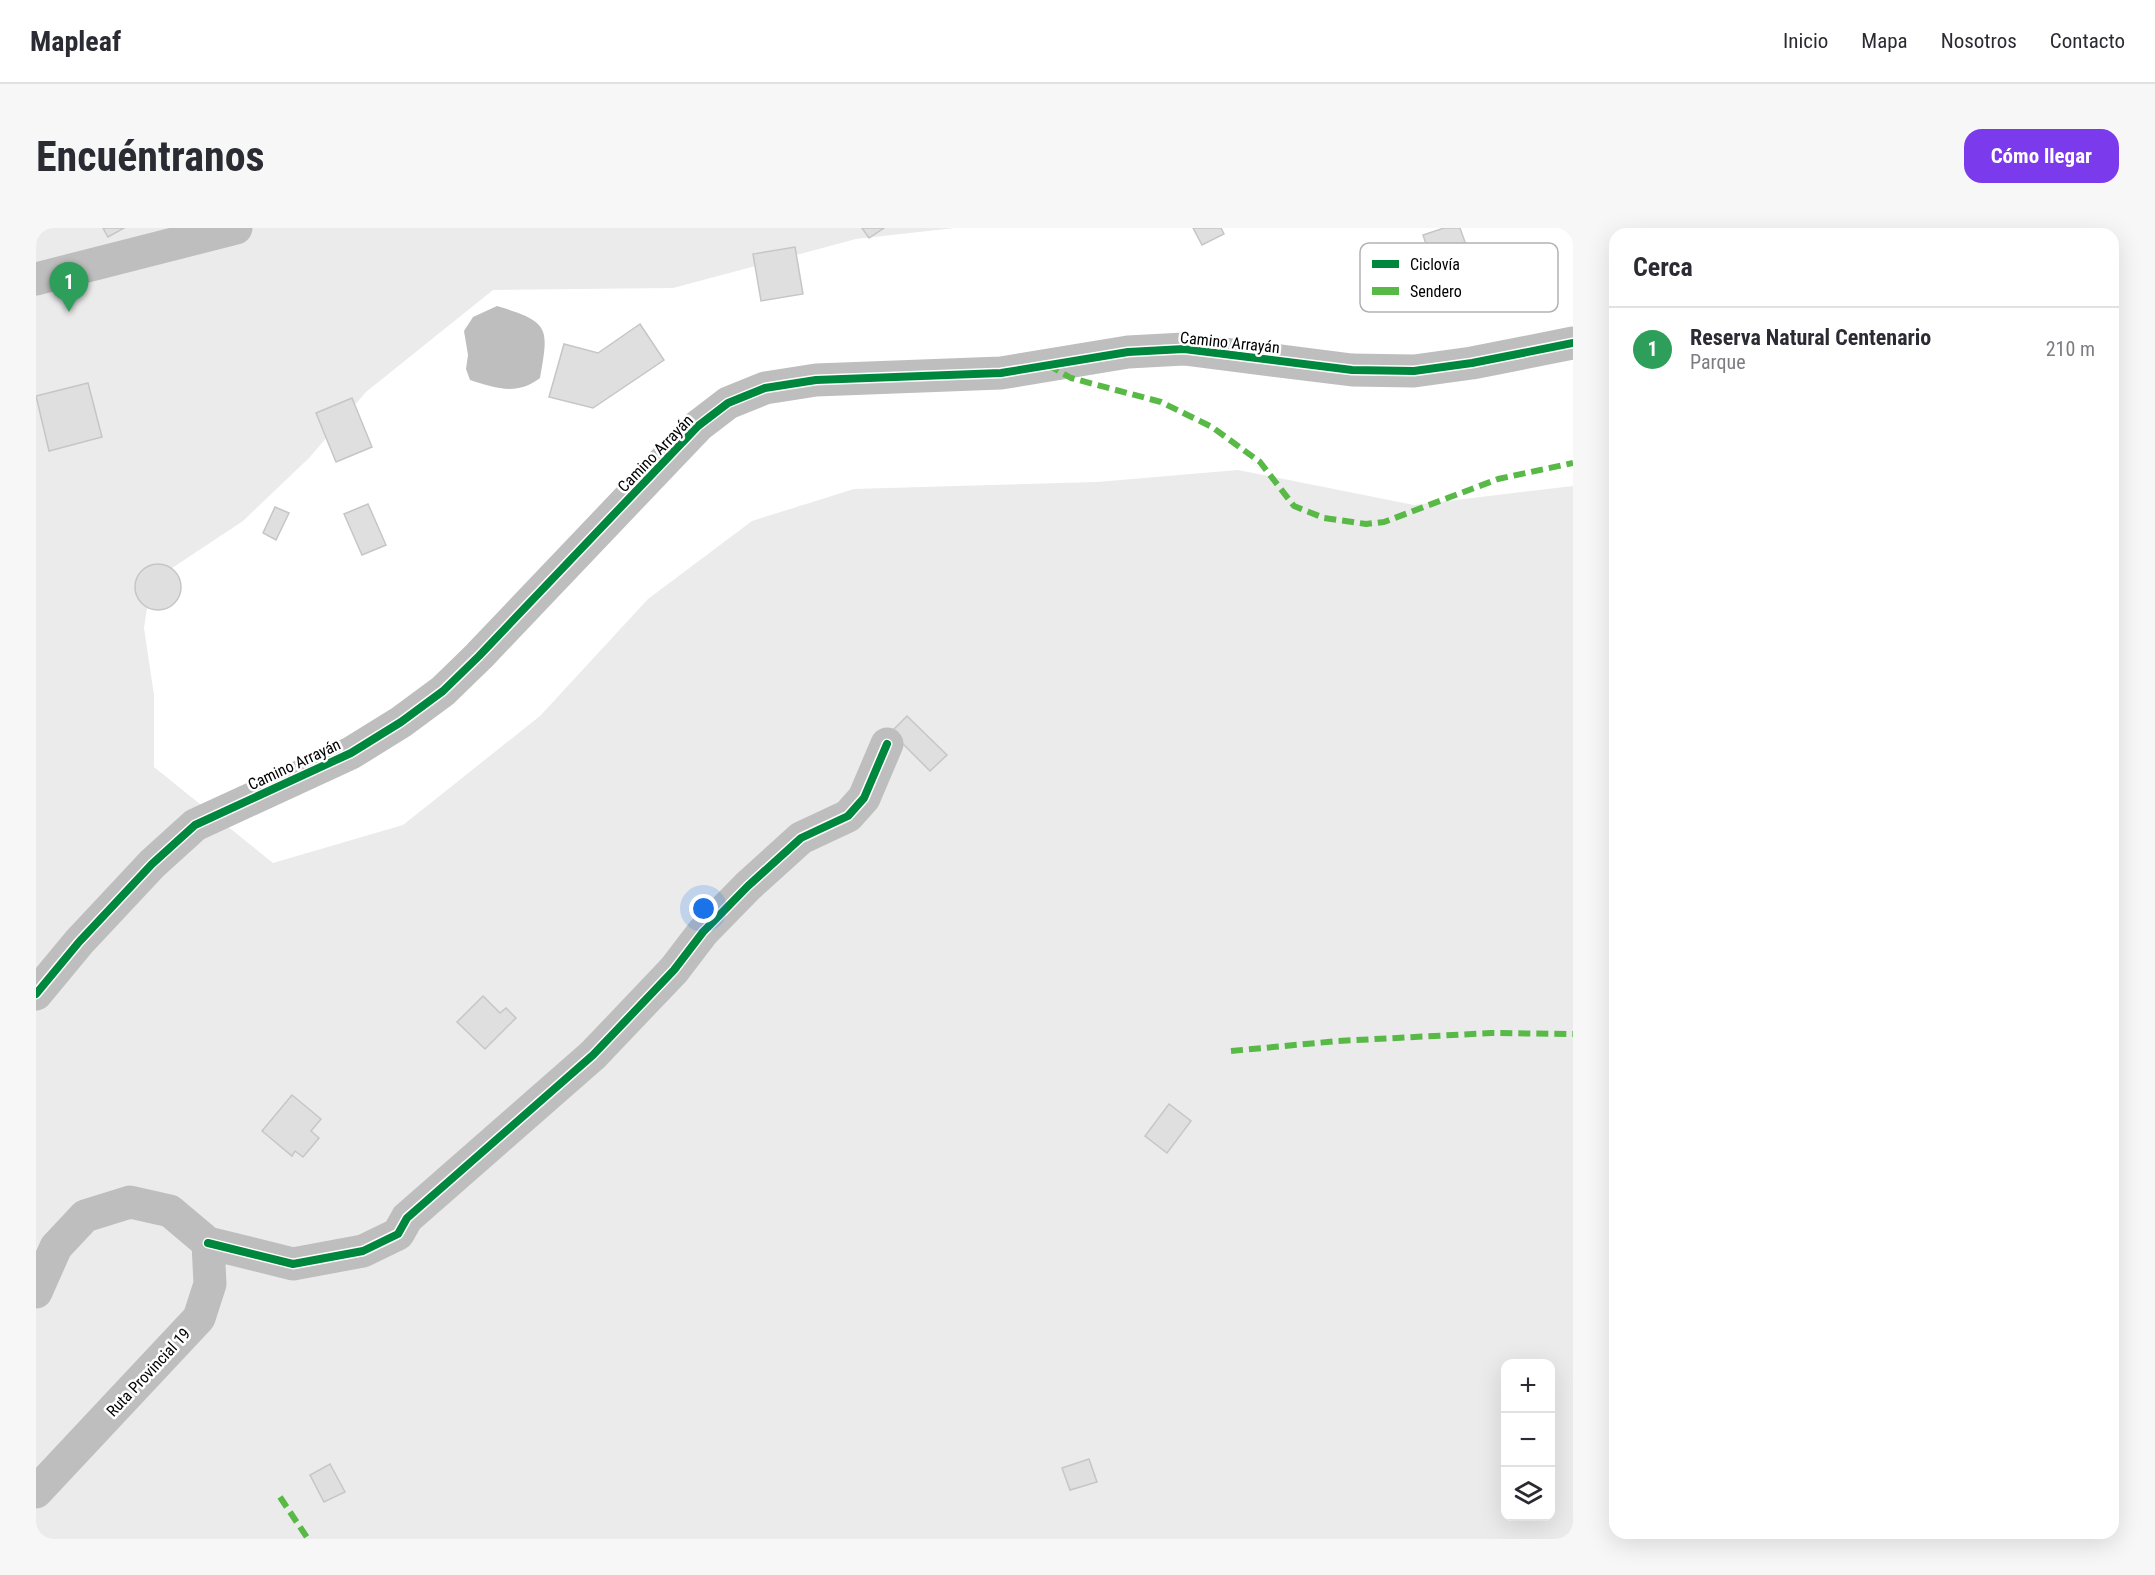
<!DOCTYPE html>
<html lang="es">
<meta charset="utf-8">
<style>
:root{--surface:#fff;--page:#f7f7f7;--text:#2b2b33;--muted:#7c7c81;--line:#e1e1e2;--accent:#7c3aed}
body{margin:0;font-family:"Roboto Condensed",sans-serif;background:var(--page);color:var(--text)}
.controls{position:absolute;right:18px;bottom:18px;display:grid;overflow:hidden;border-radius:12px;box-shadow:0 6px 24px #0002}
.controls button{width:54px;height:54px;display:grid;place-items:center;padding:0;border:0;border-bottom:2px solid var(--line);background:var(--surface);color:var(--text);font:30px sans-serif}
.you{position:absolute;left:668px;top:681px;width:21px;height:21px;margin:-15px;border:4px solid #fff;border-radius:50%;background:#1a73e8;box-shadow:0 0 0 9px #1a73e833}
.badge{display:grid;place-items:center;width:39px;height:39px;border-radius:50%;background:var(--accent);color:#fff;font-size:20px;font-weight:700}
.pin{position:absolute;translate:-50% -50px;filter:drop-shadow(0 2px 3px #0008)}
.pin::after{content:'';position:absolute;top:32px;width:21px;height:18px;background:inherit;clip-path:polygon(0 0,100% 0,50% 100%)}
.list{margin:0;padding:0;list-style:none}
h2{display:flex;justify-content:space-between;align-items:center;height:78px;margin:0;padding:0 24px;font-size:26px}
h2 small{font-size:20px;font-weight:400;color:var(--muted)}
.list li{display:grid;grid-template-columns:39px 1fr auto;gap:18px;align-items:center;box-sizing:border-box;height:84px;padding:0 24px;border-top:2px solid var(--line)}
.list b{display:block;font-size:22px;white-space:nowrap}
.list p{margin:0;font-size:20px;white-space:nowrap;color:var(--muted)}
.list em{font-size:20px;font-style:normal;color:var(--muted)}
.icon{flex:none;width:33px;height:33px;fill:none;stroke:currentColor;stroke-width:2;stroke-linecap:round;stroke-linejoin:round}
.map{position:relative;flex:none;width:1537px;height:1311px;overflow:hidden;border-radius:18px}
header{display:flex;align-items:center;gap:36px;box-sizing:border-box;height:84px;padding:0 30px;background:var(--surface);border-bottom:2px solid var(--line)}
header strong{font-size:28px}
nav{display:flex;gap:33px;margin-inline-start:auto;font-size:21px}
.intro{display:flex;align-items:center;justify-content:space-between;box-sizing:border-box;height:144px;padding:0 36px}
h1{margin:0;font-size:42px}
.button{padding:15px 27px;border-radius:18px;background:var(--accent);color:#fff;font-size:21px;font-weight:700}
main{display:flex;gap:36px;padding:0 36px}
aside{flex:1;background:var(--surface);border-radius:18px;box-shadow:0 6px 24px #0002}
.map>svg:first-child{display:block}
.green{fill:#ebebeb;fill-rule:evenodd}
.water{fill:#bebebe}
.building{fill:#dfdfdf;stroke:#c6c6c6;stroke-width:1.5}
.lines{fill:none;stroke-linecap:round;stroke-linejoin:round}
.minor{stroke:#bebebe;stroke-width:33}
.quiet{stroke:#58b947;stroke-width:6;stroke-dasharray:12 6;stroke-linecap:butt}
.cycleway-casing{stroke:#fff;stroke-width:11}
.cycleway{stroke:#00873e;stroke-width:8}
.labels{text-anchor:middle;stroke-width:5;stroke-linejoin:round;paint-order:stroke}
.street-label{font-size:16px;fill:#000;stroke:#fff}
.key{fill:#fff;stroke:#b2b2b2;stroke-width:1.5}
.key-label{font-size:16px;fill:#000}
</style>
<header>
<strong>Mapleaf</strong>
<nav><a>Inicio</a><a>Mapa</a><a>Nosotros</a><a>Contacto</a></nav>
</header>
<div class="intro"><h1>Encuéntranos</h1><a class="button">Cómo llegar</a></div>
<main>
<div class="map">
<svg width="1537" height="1311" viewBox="0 0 1537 1311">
<rect width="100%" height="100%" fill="#fff"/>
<!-- green -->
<path class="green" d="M0 0H919L820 11 637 60 457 62 330 164 273 230 207 293 115 354 108 400 118 467V539L237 635 367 597 504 488 612 371 716 293 818 261 1061 254 1202 242 1378 277 1537 258V1311H0ZM1470 1136H1514V1288H1470Z"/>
<!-- water -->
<path class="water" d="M461 78C514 94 513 99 504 150 481 168 459 160 434 152L430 141 432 127 428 103 437 89Z"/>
<!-- building -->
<path class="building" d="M67 0H88L72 9Z
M826 0H848L833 10Z
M1157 0H1185L1188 6 1166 17Z
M1408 0H1424L1435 31 1399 43 1387 7Z
M759 19 767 66 725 73 717 26Z
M604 96 628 132 557 180 513 169 528 116 562 125Z
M52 155 66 209 13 223 0 168Z
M316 170 336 219 300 234 280 185Z
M332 276 350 317 326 327 308 286Z
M239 279 253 285 240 312 227 305Z
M99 359a23 23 0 1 1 46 0a23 23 0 1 1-46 0Z
M871 488 911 527 894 543 855 504Z
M447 768 464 785 470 780 480 790 449 821 421 794Z
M256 867 285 891 275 903 283 910 267 929 259 923 256 928 226 903Z
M1133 876 1155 893 1131 925 1109 908Z
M1053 1231 1061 1254 1034 1262 1026 1240Z
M294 1236 309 1264 288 1274 274 1247Z"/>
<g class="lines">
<!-- minor -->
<path class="minor" d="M0 51 200 0
M0 766 43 714 116 636 159 597 315 525 365 494 407 463 443 428 662 198 692 175 729 160 780 152 965 145 1092 124 1148 121 1316 142 1378 143 1436 135 1537 115
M172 1015 257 1036 327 1023 362 1006 371 990 557 827 638 742 667 704 712 658 765 610 812 588 828 570 851 516
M0 1064 20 1019 49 988 94 974 134 983 172 1015 174 1056 163 1090 0 1264"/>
<!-- quiet -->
<path class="quiet" d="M1012 137 1035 150 1125 174 1176 199 1224 234 1258 278 1288 290 1330 296 1348 294 1462 251 1537 235
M1195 823 1302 813 1455 805 1537 806
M244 1269 272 1311"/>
<!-- cycleway casing -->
<g class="cycleway-casing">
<path id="cycleway" d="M0 766 43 714 116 636 159 597 315 525 365 494 407 463 443 428 662 198 692 175 729 160 780 152 965 145 1092 124 1148 121 1316 142 1378 143 1436 135 1537 115
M172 1015 257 1036 327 1023 362 1006 371 990 557 827 638 742 667 704 712 658 765 610 812 588 828 570 851 516"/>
</g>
<!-- cycleway -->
<use href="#cycleway" class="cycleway"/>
</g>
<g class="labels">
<!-- street labels -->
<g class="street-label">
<text transform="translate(1194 114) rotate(6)" y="6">Camino Arrayán</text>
<text transform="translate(619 225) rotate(-46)" y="6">Camino Arrayán</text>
<text transform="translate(258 536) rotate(-25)" y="6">Camino Arrayán</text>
<text transform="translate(112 1144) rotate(-47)" y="6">Ruta Provincial 19</text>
</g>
</g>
<!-- legend -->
<rect x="1324" y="15" width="198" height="69" rx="9" class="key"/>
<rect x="1336" y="32" width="27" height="8" fill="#00873e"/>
<rect x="1336" y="59" width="27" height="8" fill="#58b947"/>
<g class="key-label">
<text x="1374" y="42">Ciclovía</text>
<text x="1374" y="69">Sendero</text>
</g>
</svg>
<div class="controls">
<button>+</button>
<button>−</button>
<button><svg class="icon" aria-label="layers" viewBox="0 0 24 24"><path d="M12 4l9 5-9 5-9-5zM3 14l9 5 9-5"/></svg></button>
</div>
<div class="you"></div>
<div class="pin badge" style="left:33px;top:84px;background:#2e9e5b">1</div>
</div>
<aside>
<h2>Cerca<small></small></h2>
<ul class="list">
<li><span class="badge" style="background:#2e9e5b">1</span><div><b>Reserva Natural Centenario</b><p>Parque</p></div><em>210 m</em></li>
</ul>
</aside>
</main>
